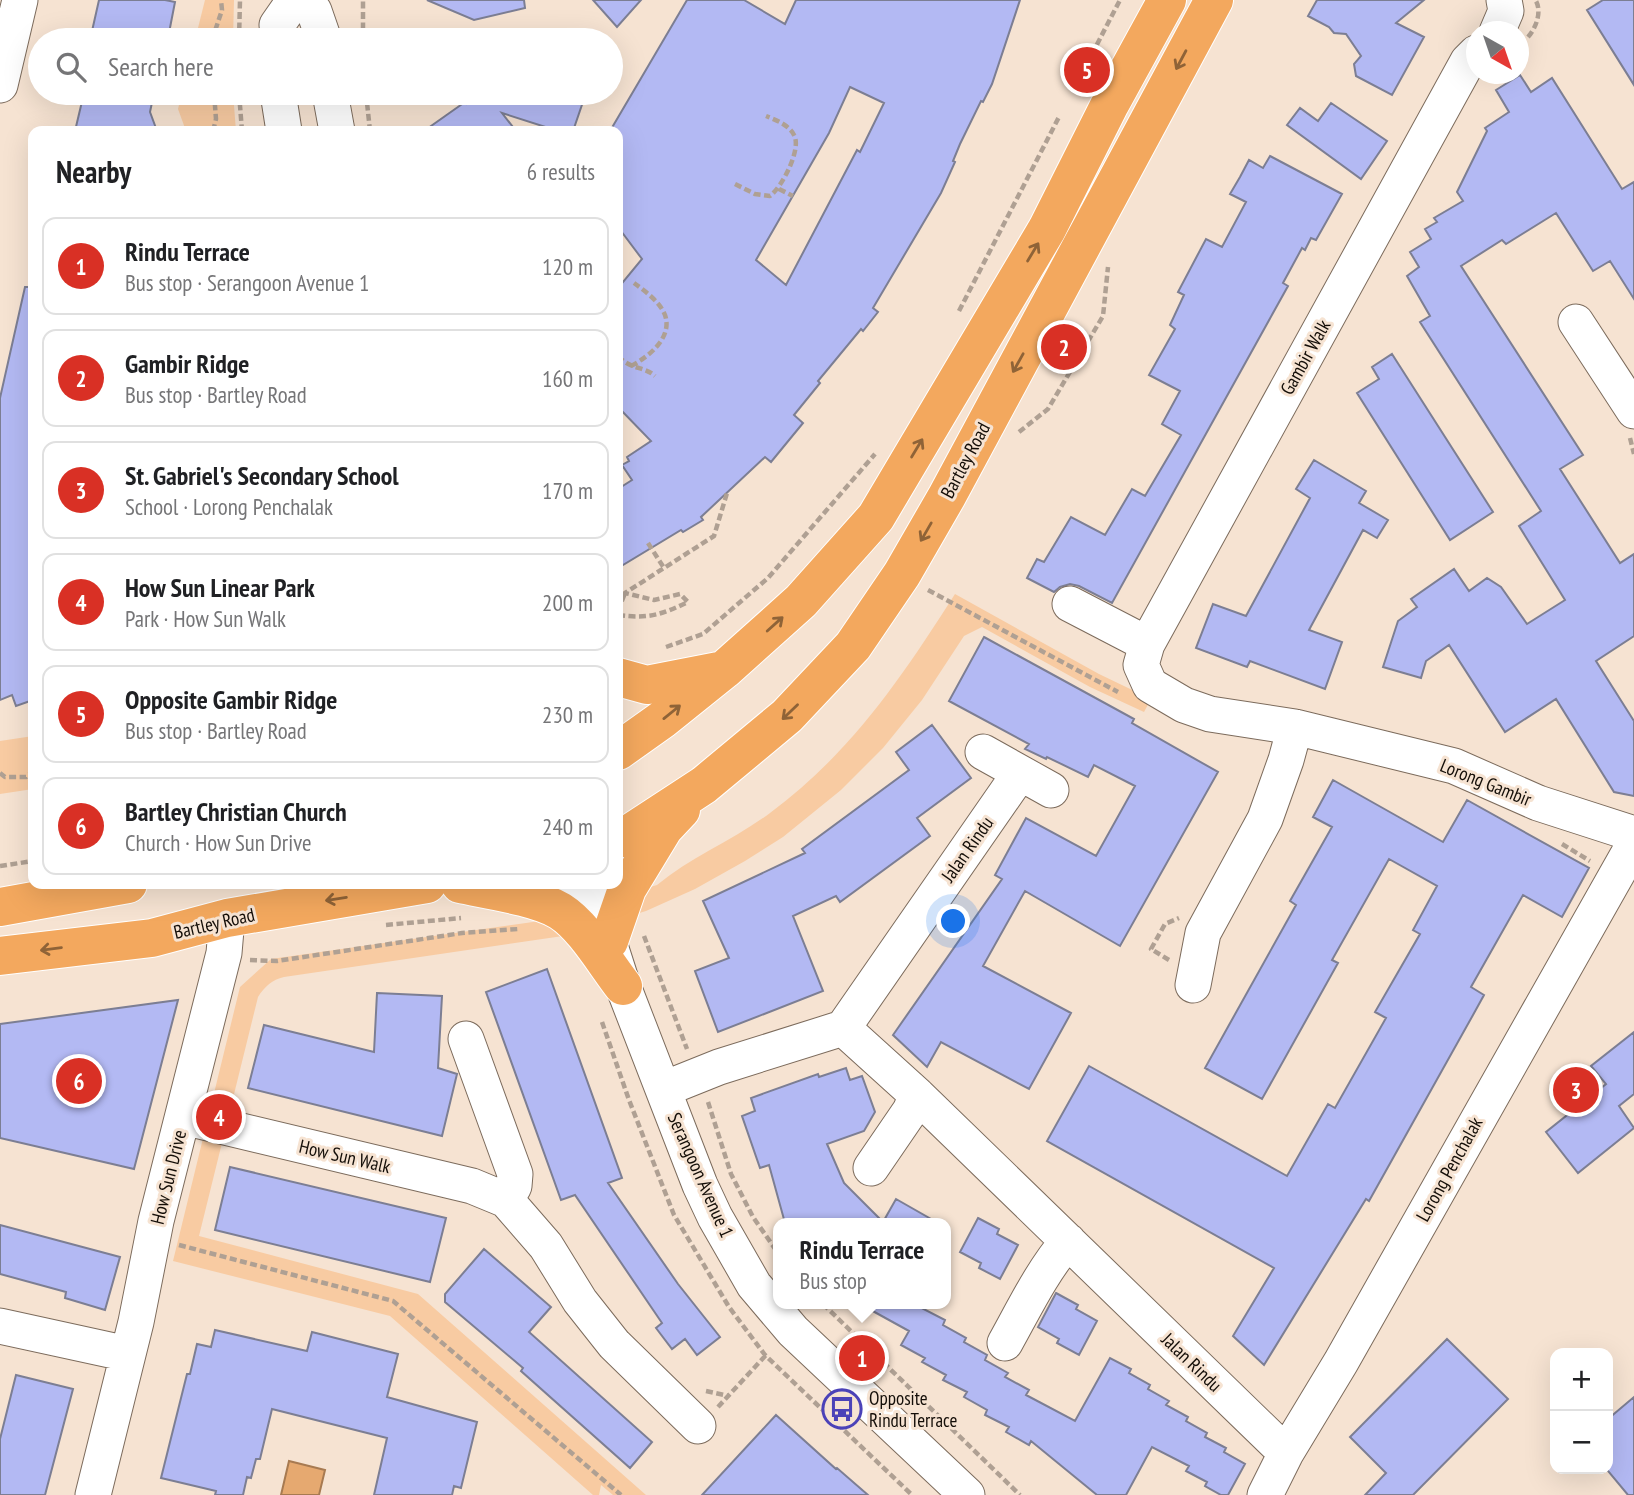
<!DOCTYPE html>
<meta charset="utf-8">
<style>
:root{--surface:#fff;--page:#f6f6f6;--text:#202124;--muted:#757577;--line:#e0e0e0;--accent:#d93025}
body{margin:0;font-family:"PT Sans Narrow",sans-serif;background:var(--page);color:var(--text)}
.controls{position:absolute;right:21px;bottom:21px;display:grid;overflow:hidden;border-radius:14px;box-shadow:0 7px 28px #0002}
.controls button{width:63px;height:63px;display:grid;place-items:center;padding:0;border:0;border-bottom:2px solid var(--line);background:var(--surface);color:var(--text);font:35px sans-serif}
.compass{position:absolute;left:1466px;top:21px;width:63px;height:63px;border-radius:50%;background:var(--surface);box-shadow:0 7px 28px #0002;rotate:140deg}
.you{position:absolute;left:954px;top:922px;width:24px;height:24px;margin:-18px;border:5px solid #fff;border-radius:50%;background:#1a73e8;box-shadow:0 0 0 10px #1a73e833}
.badge{display:grid;place-items:center;width:46px;height:46px;border-radius:50%;background:var(--accent);color:#fff;font-size:23px;font-weight:700}
.pin{position:absolute;translate:-50% -50%;border:4px solid #fff;box-shadow:0 2px 7px #0006}
.popup{position:absolute;left:773px;top:1218px;width:178px;height:91px;box-sizing:border-box;display:grid;place-content:center;border-radius:14px;background:var(--surface);filter:drop-shadow(0 2px 5px #0005);font-size:23px;white-space:nowrap;color:var(--muted)}
.popup b{font-size:26px;color:var(--text)}
.popup::after{content:'';position:absolute;left:50%;top:100%;margin-left:-14px;border:14px solid transparent;border-top-color:var(--surface)}
.list{margin:0;padding:0;list-style:none}
h2{display:flex;justify-content:space-between;align-items:center;height:91px;margin:0;padding:0 28px;font-size:30px}
h2 small{font-size:23px;font-weight:400;color:var(--muted)}
.list li{display:grid;grid-template-columns:46px 1fr auto;gap:21px;align-items:center;box-sizing:border-box;height:98px;margin:0 14px 14px;padding:0 14px;border:2px solid var(--line);border-radius:14px}
.list b{display:block;font-size:26px;white-space:nowrap}
.list p{margin:0;font-size:23px;white-space:nowrap;color:var(--muted)}
.list em{font-size:23px;font-style:normal;color:var(--muted)}
.icon{flex:none;width:38px;height:38px;fill:none;stroke:currentColor;stroke-width:2;stroke-linecap:round;stroke-linejoin:round}
.map{position:relative;flex:none;width:1634px;height:1495px;overflow:hidden}
.search{position:absolute;background:var(--surface);box-shadow:0 7px 28px #0002;left:28px;top:28px;width:595px;height:77px;display:flex;align-items:center;gap:18px;box-sizing:border-box;padding:0 24px;border-radius:38px;color:var(--muted);font-size:26px}
.panel{position:absolute;background:var(--surface);box-shadow:0 7px 28px #0002;left:28px;top:126px;width:595px;height:763px;border-radius:14px}
.map>svg:first-child{display:block}
.green{fill:#f8cba2}
.water{fill:#e6a970;stroke:#a77a51;stroke-width:2}
.building{fill:#b3b9f3;stroke:#7c7e93;stroke-width:2;fill-rule:evenodd}
.lines{fill:none;stroke-linecap:round;stroke-linejoin:round}
.minor-casing{stroke:#7c6b5c;stroke-width:37}
.highway-casing{stroke:#fff;stroke-width:40}
.path{stroke:#afa093;stroke-width:4.5;stroke-dasharray:7 3.5;stroke-linecap:butt}
.minor{stroke:#fff;stroke-width:35}
.highway{stroke:#f3a85e;stroke-width:38}
.oneway{stroke:#8f6337}
.labels{text-anchor:middle;stroke-width:6;stroke-linejoin:round;paint-order:stroke}
.street-label{font-size:19px;fill:#140e08;stroke:#f6e3d2}
.poi-label{font-size:19px;fill:#140e08;stroke:#f6e3d2;text-anchor:start}
</style>
<div class="map">
<svg width="1634" height="1495" viewBox="0 0 1634 1495">
<rect width="100%" height="100%" fill="#f6e3d2"/>
<!-- green -->
<path class="green" d="M205 0H234L233 40H195Z
M182 93H233L236 131H186L178 109Z
M955 594 1099 674 1151 699 1144 712 1090 687 982 627 964 636 922 700 883 748 841 790 783 837 745 861 695 889 646 911 563 936 284 977C272 980 265 986 258 997L199 1236 418 1294 646 1495H613L601 1485 599 1495H593L390 1316 173 1261 240 987 271 959 533 922 657 885C691 857 734 840 770 813 851 753 902 677 955 594Z
M33 736V789L0 794V741Z"/>
<!-- water -->
<path class="water" d="M289 1461 325 1470 319 1495H281Z"/>
<!-- building -->
<path class="building" d="M99 0H165L175 2 168 38 162 37 161 40H90Z
M427 0H524L525 8 474 20Z
M593 0H641L617 27Z
M687 0H744L785 24 796 0H1020L992 84 983 102 981 101 960 144 953 161 955 162 941 193 873 308 878 312 863 331 861 329 818 381 820 383 794 415 803 423 771 462 765 457 701 517 703 520 683 532 681 530 618 568V489L632 480 622 465 629 461 627 457 651 441 618 407V288L642 259 618 227V131H610ZM850 87 884 103 860 152 857 150 786 285 756 260 829 133Z
M1317 0H1424L1396 23 1424 37 1392 95 1356 76 1354 64 1361 56 1346 34 1334 33 1329 27 1308 16Z
M1603 0H1634V85L1587 10Z
M1520 75 1531 92 1552 78 1622 189 1634 182V299L1610 261 1593 271 1556 213 1506 244 1502 240 1461 266 1583 455 1560 469 1620 563 1634 554V636L1596 661 1634 721V796L1614 792 1556 699 1505 732 1449 645 1426 661 1421 678 1383 667 1398 621 1417 607 1411 599 1454 569 1469 591 1487 578 1501 587 1527 624 1565 600 1519 526 1541 511 1420 322 1430 316 1407 276 1419 267 1410 252 1431 239 1425 229 1437 222 1434 218 1463 201 1457 192 1487 131 1485 128 1509 112 1496 90Z
M84 93H154L150 112 157 131H75Z
M454 93H586L573 131H558L502 113 516 131H424L465 102 467 104 470 102 453 97Z
M1331 103 1387 141 1361 179 1287 125 1300 108 1318 121Z
M1270 156 1342 194 1316 240 1311 238 1305 250 1302 248 1283 283 1288 286 1112 603 1079 586 1070 584 1060 587 1054 592 1027 578 1037 559 1044 562 1071 517 1105 535 1132 489 1145 496 1181 435 1162 424 1180 391 1149 375 1175 329 1170 325 1184 295 1178 292 1206 239 1222 247 1246 202 1230 194 1240 177 1249 160 1263 168Z
M25 287H33V700L16 706 12 695 0 700V398Z
M1392 354 1493 512 1450 540 1357 393 1379 379 1372 367Z
M1314 460 1366 491 1359 503 1388 520 1377 538 1363 530 1309 630 1342 642 1325 689 1250 661 1247 667 1196 648 1213 604 1246 616 1310 498 1296 489Z
M984 637 1134 719 1132 723 1218 772 1120 946 1025 891 983 966 1071 1013 1029 1089 941 1042 927 1067 893 1035 1002 879 995 875 1026 818 1096 856 1135 786 1094 765 1088 777 1047 757 1046 759 1025 749 1029 744 949 701Z
M932 725 971 778 917 818 930 836 840 902 836 896 793 916 823 991 718 1032 695 971 729 958 703 901 805 853 802 849 909 770 896 752Z
M1333 780 1443 842 1467 800 1589 868 1562 917 1523 895 1471 987 1484 995 1473 1015 1369 1201 1366 1199 1264 1365 1233 1336 1274 1268 1047 1141 1089 1066 1287 1176 1328 1104 1335 1108 1386 1018 1375 1012 1420 934 1413 930 1437 886 1389 859 1332 960 1338 963 1262 1099 1205 1068 1296 905 1290 901 1332 827 1313 817Z
M547 969 622 1178 608 1183 678 1284 720 1337 697 1355 685 1339 672 1349 656 1328 662 1323 575 1195 561 1200 486 992Z
M377 993 442 996 438 1068 457 1074 442 1136 248 1088 264 1025 374 1052Z
M178 1000 134 1169 0 1138V1024Z
M1634 1032V1094L1619 1106 1634 1128 1578 1173 1546 1132 1606 1084 1591 1066Z
M846 1068 850 1080 862 1076 875 1112 864 1131 827 1144 844 1183 883 1222 896 1199 938 1223H785L769 1165 760 1168 742 1116 755 1111 751 1098 818 1074 819 1077Z
M230 1167 446 1218 430 1282 215 1230Z
M978 1218 999 1229 997 1234 1018 1245 1000 1279 979 1268 981 1263 960 1252Z
M0 1225 120 1257 105 1310 65 1298 66 1292 0 1274Z
M484 1249 551 1307 529 1332 652 1442 630 1468 521 1371 523 1368 445 1302V1294Z
M1056 1293 1078 1305 1076 1309 1097 1321 1079 1355 1057 1343 1059 1339 1038 1327Z
M860 1304H914L945 1320 943 1325 966 1338 964 1342 987 1355 985 1360 1008 1373 1005 1377 1029 1390 1026 1395 1075 1421 1110 1358 1131 1369 1129 1373 1150 1385 1148 1389 1169 1401 1166 1405 1188 1417 1186 1421 1207 1433 1205 1437 1226 1448 1224 1452 1245 1464 1228 1495H1221L1205 1486 1207 1482 1186 1471 1189 1466 1152 1447 1126 1495H1097L1031 1441 1029 1445 1006 1432 1009 1427 985 1415 987 1410 964 1397 967 1392 943 1380 946 1375 922 1362 925 1358 901 1345 909 1331Z
M215 1330 307 1351 312 1332 398 1354 387 1397 477 1422 461 1488 454 1486 452 1495H374L387 1438 272 1409 260 1459H256L251 1478 247 1477 243 1495H215L216 1491 161 1478 187 1374H190L197 1344 211 1347Z
M1447 1339 1508 1399 1413 1495H1365L1386 1473 1350 1437Z
M16 1375 73 1389 45 1495H0V1439Z
M1634 1397V1495H1628L1608 1471V1419Z
M776 1415 836 1469 837 1468 868 1495H702Z"/>
<g class="lines">
<!-- minor casing -->
<g class="minor-casing">
<path id="minor" d="M277 25 291 5 300 0 314 11 323 37
M1497 32 1506 11 1504 0
M1476 53 1468 61 1147 644 1141 665 1150 685 1184 705 1210 714 1295 727 1454 766 1538 803 1634 834
M0 85 20 0
M278 93 284 131
M330 93 337 131
M1576 322 1634 411
M1070 604 1147 644
M983 752 1051 790
M559 884 560 888 595 899
M601 884 595 899 623 986 700 1185 715 1217 754 1285 793 1331 967 1495
M1193 985 1203 933 1265 819 1286 760 1295 727
M843 1028 917 1095 1286 1453
M466 1039 515 1174 514 1186 506 1200
M664 1089 719 1067 843 1028 1020 773
M183 1117 472 1186 506 1200 546 1246 580 1301 614 1344 698 1426
M871 1168 910 1111 917 1095
M0 1326 128 1354
M1005 1343C1024 1309 1042 1271 1068 1241
M93 1495 136 1322 156 1221 224 953 227 918
M1265 1495 1286 1453 1341 1362 1634 844"/>
</g>
<!-- highway casing -->
<g class="highway-casing">
<path id="highway" d="M618 677 647 685 719 671
M618 751 663 719 724 670 801 601 876 517 1047 229 1110 104 1167 0
M618 839 626 836 704 785 787 716 853 646 902 574 947 496 1214 0
M460 884C488 890 537 897 560 911 584 926 605 963 623 986
M0 907 128 884
M609 941 627 889 664 828 681 810
M0 956 152 938 227 918 427 884"/>
</g>
<!-- path -->
<path class="path" d="M1528 37C1536 28 1542 12 1536 1
M212 40 222 10 221 0
M239 40 240 0
M363 40V0
M1092 54 1120 0
M239 93 242 131
M366 93 370 131
M213 131 216 119 214 93
M735 184 755 194 770 196C782 187 802 149 794 135 789 125 776 120 766 116
M779 189 793 196
M959 311 1060 115
M618 356C631 370 644 366 655 376
M631 366C648 357 673 338 665 315 660 302 645 291 634 283
M1019 432 1048 409 1103 316 1108 267
M1630 438 1634 454
M648 543 664 568
M928 590 1118 692
M618 611 625 593
M618 615C648 619 661 615 688 602L680 594 654 600 625 593 714 536 727 493
M666 647 703 634 768 578 875 454
M0 773 5 777H26L33 771
M1562 844 1590 861
M0 866 33 861
M386 925 461 918
M644 936 687 1049
M250 960 277 961 462 933 519 929
M1169 960 1151 949 1165 924 1179 918
M602 1022 629 1100 674 1215 729 1307 765 1355 912 1495
M708 1102 731 1174 753 1217 778 1253
M179 1245 393 1301 621 1495
M823 1304 1020 1495
M706 1391 729 1396
M718 1407 766 1355"/>
<!-- minor -->
<use href="#minor" class="minor"/>
<!-- highway -->
<use href="#highway" class="highway"/>
</g>
<!-- one-way arrows -->
<defs><path id="oneway-shaft" d="M-6 0H5M1.5-3L5.5 0L1.5 3" fill="none" stroke-width="1.6" stroke-linecap="round" stroke-linejoin="round" transform="scale(1.75)"/></defs>
<g class="oneway">
<use href="#oneway-shaft" transform="translate(1181 60) rotate(118)"/>
<use href="#oneway-shaft" transform="translate(1033 252) rotate(-59)"/>
<use href="#oneway-shaft" transform="translate(1018 363) rotate(119)"/>
<use href="#oneway-shaft" transform="translate(917 448) rotate(-59)"/>
<use href="#oneway-shaft" transform="translate(926 532) rotate(120)"/>
<use href="#oneway-shaft" transform="translate(775 624) rotate(-42)"/>
<use href="#oneway-shaft" transform="translate(672 712) rotate(-39)"/>
<use href="#oneway-shaft" transform="translate(790 712) rotate(136)"/>
<use href="#oneway-shaft" transform="translate(336 899) rotate(171)"/>
<use href="#oneway-shaft" transform="translate(51 949) rotate(173)"/>
</g>
<!-- icons -->
<defs>
<g id="bus-ring" transform="scale(2.0125)"><circle r="9.5" fill="#f6e3d2" stroke="#4b42b8" stroke-width="1.5"/><path d="M-5-6H5V4H4V6H2V4H-2V6H-4V4H-5ZM-3.5-4V0h7V-4ZM-3.5 1.2v1.5H-2V1.2ZM2 1.2v1.5H3.5V1.2Z" fill="#4b42b8"/></g>
</defs>
<g fill-rule="evenodd">
<use href="#bus-ring" x="842" y="1409"/>
</g>
<g class="labels">
<!-- street labels -->
<g class="street-label">
<text transform="translate(1305 357) rotate(-61)" y="7">Gambir Walk</text>
<text transform="translate(965 460) rotate(-62)" y="7">Bartley Road</text>
<text transform="translate(1486 782) rotate(22)" y="7">Lorong Gambir</text>
<text transform="translate(967 849) rotate(-55)" y="7">Jalan Rindu</text>
<text transform="translate(214 923) rotate(-13)" y="7">Bartley Road</text>
<text transform="translate(345 1156) rotate(13)" y="7">How Sun Walk</text>
<text transform="translate(1449 1169) rotate(-61)" y="7">Lorong Penchalak</text>
<text transform="translate(701 1175) rotate(66)" y="7">Serangoon Avenue 1</text>
<text transform="translate(168 1177) rotate(-76)" y="7">How Sun Drive</text>
<text transform="translate(1192 1362) rotate(44)" y="7">Jalan Rindu</text>
</g>
<!-- poi labels -->
<g class="poi-label">
<text x="869" y="1405">Opposite<tspan x="869" dy="22">Rindu Terrace</tspan></text>
</g>
</g>
</svg>
<div class="controls">
<button>+</button>
<button>−</button>
</div>
<svg class="compass" viewBox="-18 -18 36 36"><path d="M0-13l5 13h-10z" fill="#e53935"/><path d="M0 13l5-13h-10z" fill="#757577"/></svg>
<div class="you"></div>
<div class="pin badge" style="left:862px;top:1358px">1</div>
<div class="popup"><b>Rindu Terrace</b>Bus stop</div>
<div class="pin badge" style="left:1064px;top:347px">2</div>
<div class="pin badge" style="left:1576px;top:1090px">3</div>
<div class="pin badge" style="left:219px;top:1117px">4</div>
<div class="pin badge" style="left:1087px;top:70px">5</div>
<div class="pin badge" style="left:79px;top:1081px">6</div>
<div class="search"><svg class="icon" aria-label="search" viewBox="0 0 24 24"><circle cx="10" cy="10" r="6"/><path d="M15 15l6 6"/></svg>Search here</div>
<section class="panel">
<h2>Nearby<small>6 results</small></h2>
<ul class="list">
<li><span class="badge">1</span><div><b>Rindu Terrace</b><p>Bus stop · Serangoon Avenue 1</p></div><em>120 m</em></li>
<li><span class="badge">2</span><div><b>Gambir Ridge</b><p>Bus stop · Bartley Road</p></div><em>160 m</em></li>
<li><span class="badge">3</span><div><b>St. Gabriel's Secondary School</b><p>School · Lorong Penchalak</p></div><em>170 m</em></li>
<li><span class="badge">4</span><div><b>How Sun Linear Park</b><p>Park · How Sun Walk</p></div><em>200 m</em></li>
<li><span class="badge">5</span><div><b>Opposite Gambir Ridge</b><p>Bus stop · Bartley Road</p></div><em>230 m</em></li>
<li><span class="badge">6</span><div><b>Bartley Christian Church</b><p>Church · How Sun Drive</p></div><em>240 m</em></li>
</ul>
</section>
</div>
